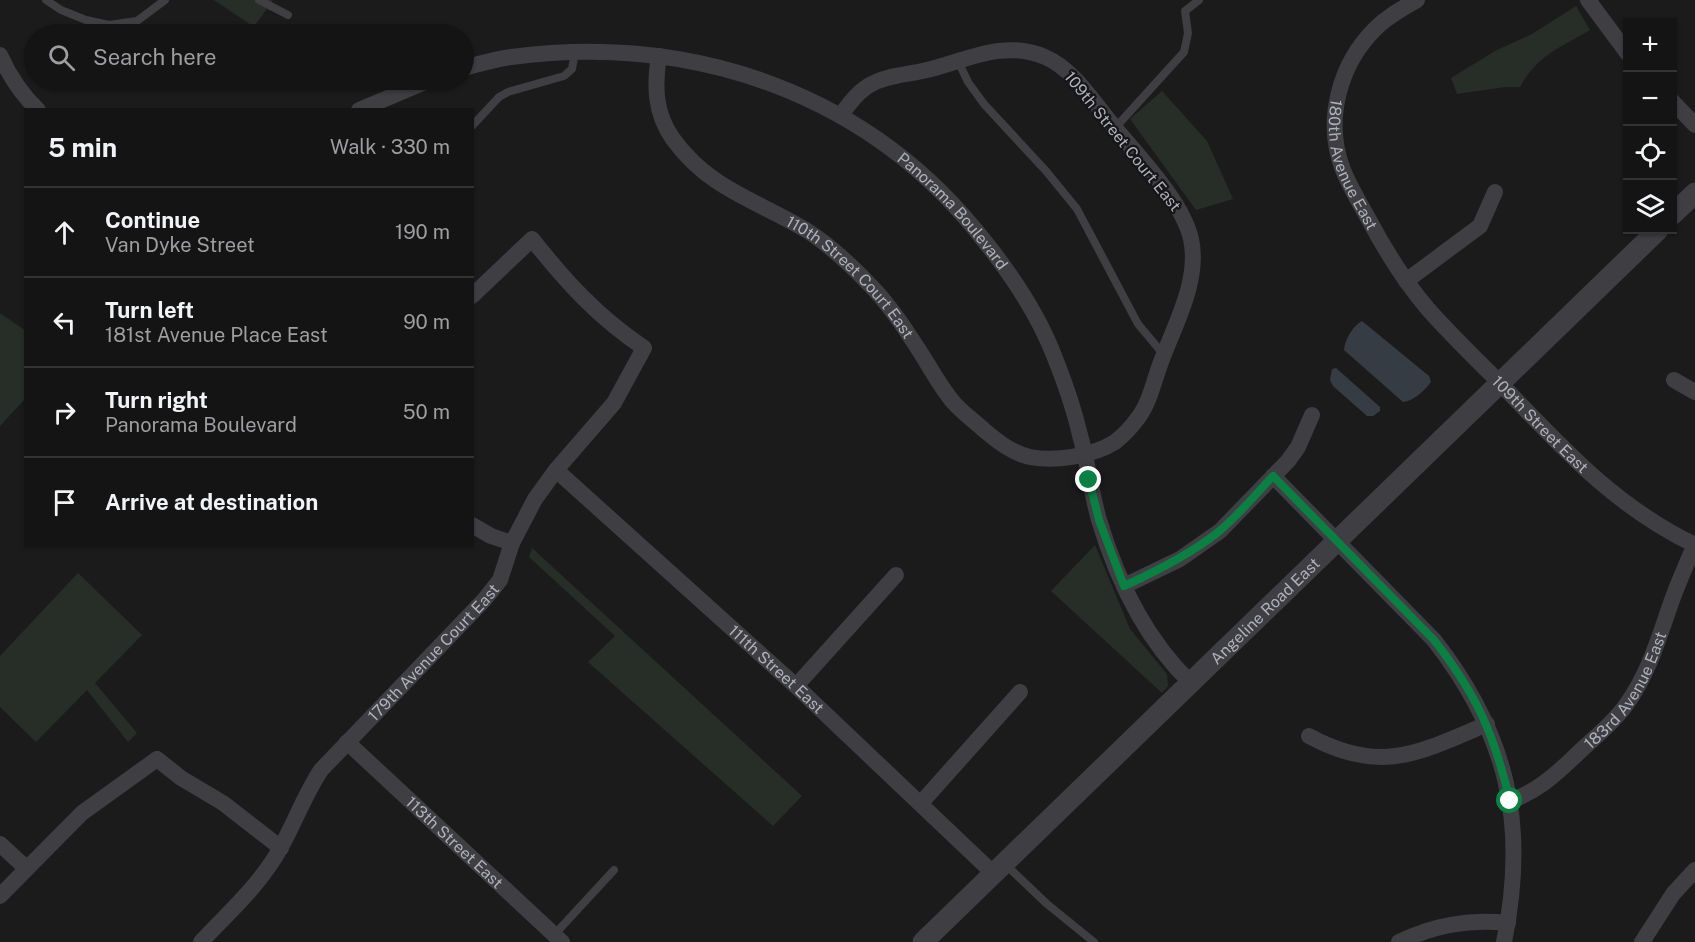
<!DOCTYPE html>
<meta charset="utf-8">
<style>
:root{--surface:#141415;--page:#212122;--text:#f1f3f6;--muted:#9d9ea0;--line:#333334}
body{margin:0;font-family:"Public Sans",sans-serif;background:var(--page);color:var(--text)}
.controls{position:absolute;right:18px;top:18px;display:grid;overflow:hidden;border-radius:0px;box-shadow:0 2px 4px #0004}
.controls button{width:54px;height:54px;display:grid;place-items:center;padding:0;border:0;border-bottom:2px solid var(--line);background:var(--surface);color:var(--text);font:30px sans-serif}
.stop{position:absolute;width:18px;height:18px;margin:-14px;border:4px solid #0b8043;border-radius:50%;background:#fff}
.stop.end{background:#0b8043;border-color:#fff;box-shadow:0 2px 6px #0008}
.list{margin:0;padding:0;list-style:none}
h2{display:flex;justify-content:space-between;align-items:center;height:78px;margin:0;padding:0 24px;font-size:26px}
h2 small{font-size:20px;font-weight:400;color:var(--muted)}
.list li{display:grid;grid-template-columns:39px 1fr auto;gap:18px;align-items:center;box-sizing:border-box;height:90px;padding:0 24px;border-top:2px solid var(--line)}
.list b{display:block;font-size:22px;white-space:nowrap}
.list p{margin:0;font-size:20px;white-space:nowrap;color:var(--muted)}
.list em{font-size:20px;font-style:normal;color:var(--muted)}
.icon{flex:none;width:33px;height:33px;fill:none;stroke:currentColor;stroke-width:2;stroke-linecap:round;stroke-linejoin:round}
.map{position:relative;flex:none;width:1695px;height:942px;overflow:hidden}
.search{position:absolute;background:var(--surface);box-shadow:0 2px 4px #0004;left:24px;top:24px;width:450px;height:66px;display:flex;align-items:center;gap:15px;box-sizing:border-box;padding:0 21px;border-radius:33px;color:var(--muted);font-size:22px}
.panel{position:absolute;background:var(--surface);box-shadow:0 2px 4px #0004;left:24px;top:108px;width:450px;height:438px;border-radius:0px}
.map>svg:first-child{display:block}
.green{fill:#272e28}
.water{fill:#363c44}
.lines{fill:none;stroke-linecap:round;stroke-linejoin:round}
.service{stroke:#3e3e43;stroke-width:8}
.minor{stroke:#3e3e43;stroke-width:16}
.tertiary{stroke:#3e3e43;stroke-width:21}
.route{stroke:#0b8043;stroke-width:8}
.labels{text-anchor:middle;stroke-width:4.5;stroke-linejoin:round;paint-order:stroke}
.street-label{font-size:16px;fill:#afb1ba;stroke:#161618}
</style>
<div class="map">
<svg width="1695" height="942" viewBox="0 0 1695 942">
<rect width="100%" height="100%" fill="#1b1b1c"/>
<!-- green -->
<path class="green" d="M214 0H273L254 27Z
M1576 6 1590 30C1560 48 1537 55 1520 87H1505L1457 94 1451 78 1495 51 1532 34Z
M1162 91 1207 141 1233 199 1196 210 1130 119Z
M0 313 26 331 25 399 0 426Z
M1095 545 1130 629 1167 674 1168 686 1162 693 1051 591Z
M532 548 802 796 773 826 588 662 615 636 529 557Z
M78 573 142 635 95 683 137 733 128 742 87 690 36 742 0 707V656Z"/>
<!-- water -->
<path class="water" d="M1362 321 1429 376 1431 382C1424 391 1414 401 1403 402L1344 350C1345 339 1353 326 1362 321Z
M1336 368 1380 407V411L1373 416H1367L1333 386 1330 380 1332 369Z"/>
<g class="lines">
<!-- service -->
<path class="service" d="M46 0 61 10 86 20 109 25 137 21 165 0
M259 0 288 15
M958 61 968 82 984 104 1046 171 1077 209 1138 324 1164 355
M472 126 499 97 508 92 564 76 572 69 575 52
M1115 128 1184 52 1188 33 1185 11 1199 0
M1004 863 1047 904 1094 942
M554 935 614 870"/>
<!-- minor -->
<g class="minor">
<path id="s1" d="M1417 0C1403 8 1388 16 1376 28 1339 64 1324 121 1343 170 1350 187 1359 202 1368 218 1385 250 1404 281 1428 309 1450 334 1474 357 1497 380 1560 445 1612 505 1695 545"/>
<path d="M1588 0 1628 54"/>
<path d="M0 55C9 75 21 94 38 110"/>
<path id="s2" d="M659 56C654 86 655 114 673 139 709 189 756 200 806 230 830 245 852 266 872 287 892 308 908 333 924 358 933 373 942 389 954 403 963 413 974 421 984 430 997 441 1012 453 1030 457 1055 462 1093 456 1115 442 1123 436 1132 426 1138 418 1150 402 1154 380 1161 362 1175 324 1200 280 1191 239 1182 200 1136 154 1111 123 1092 100 1073 69 1045 57 1004 39 965 61 927 70 907 75 886 75 868 86 857 93 849 104 841 115"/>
<path id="s3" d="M464 68C479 64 495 59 511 57 695 33 871 94 986 243 1014 278 1039 316 1055 358 1065 383 1074 409 1080 435 1088 463 1091 492 1099 520 1117 580 1146 640 1191 683"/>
<path d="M1672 101 1695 125"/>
<path d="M359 110 430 80"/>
<path d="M1406 281 1480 226 1495 192"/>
<path d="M1674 380 1695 392"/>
<path id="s4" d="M556 470 796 686 993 873"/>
<path d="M1273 476 1434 640C1508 735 1528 824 1504 942"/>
<path d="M472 525 491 536 512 543"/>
<path d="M1124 586 1180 559 1220 531 1288 461 1298 447 1312 415"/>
<path d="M796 686 896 575"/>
<path d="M1309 736C1380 775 1419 753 1487 724"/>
<path id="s5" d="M347 742 562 942"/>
<path id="s6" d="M1510 801C1536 792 1554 776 1574 757 1591 740 1612 725 1626 705 1649 673 1659 637 1672 600 1679 581 1687 563 1695 544"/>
<path d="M921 803 1020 692"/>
<path d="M0 844 26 868"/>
<path d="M0 896 82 813 157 759 181 778 223 803 281 848"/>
<path id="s7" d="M201 942C229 912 261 884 281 847 295 822 305 794 321 770L484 600 500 580 512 543 535 499 556 470 614 403 644 348C598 317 566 282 532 239L472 296"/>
<path d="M1399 942C1435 925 1468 919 1508 923"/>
<path d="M1642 942 1673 894 1695 870"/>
</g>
<!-- tertiary -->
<g class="tertiary">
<path d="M1672 215 1695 193"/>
<path id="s8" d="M923 942 1658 230"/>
</g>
</g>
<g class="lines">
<!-- route -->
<path class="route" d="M1089 480 1099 520 1124 586C1157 571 1189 555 1217 533 1238 516 1255 495 1273 476L1434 640C1477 695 1494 734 1510 801"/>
</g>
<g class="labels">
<!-- street labels -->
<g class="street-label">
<text transform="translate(1123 141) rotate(51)" y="6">109th Street Court East</text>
<text dy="6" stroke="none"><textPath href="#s1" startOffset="201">180th Avenue East</textPath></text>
<text dy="6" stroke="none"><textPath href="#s3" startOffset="537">Panorama Boulevard</textPath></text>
<text dy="6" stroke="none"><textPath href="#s2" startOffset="314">110th Street Court East</textPath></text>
<text dy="6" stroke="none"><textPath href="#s1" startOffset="528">109th Street East</textPath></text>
<text dy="6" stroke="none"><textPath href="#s8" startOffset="476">Angeline Road East</textPath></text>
<text dy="6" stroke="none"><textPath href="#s7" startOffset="374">179th Avenue Court East</textPath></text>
<text dy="6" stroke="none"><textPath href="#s4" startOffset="297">111th Street East</textPath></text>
<text dy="6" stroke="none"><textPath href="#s6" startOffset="164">183rd Avenue East</textPath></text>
<text dy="6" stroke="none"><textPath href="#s5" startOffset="147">113th Street East</textPath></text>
</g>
</g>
</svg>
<div class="controls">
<button>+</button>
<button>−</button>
<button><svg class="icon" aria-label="locate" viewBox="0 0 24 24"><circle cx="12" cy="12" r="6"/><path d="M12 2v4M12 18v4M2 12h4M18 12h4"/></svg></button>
<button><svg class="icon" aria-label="layers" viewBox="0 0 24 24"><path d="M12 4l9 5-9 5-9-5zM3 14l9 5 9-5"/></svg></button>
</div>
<div class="stop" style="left:1510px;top:801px"></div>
<div class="stop end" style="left:1089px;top:480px"></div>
<div class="search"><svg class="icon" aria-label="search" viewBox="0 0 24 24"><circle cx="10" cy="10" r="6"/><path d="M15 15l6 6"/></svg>Search here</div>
<section class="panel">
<h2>5 min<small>Walk · 330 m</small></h2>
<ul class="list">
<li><svg class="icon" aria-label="ahead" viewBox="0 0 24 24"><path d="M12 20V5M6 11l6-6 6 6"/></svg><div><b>Continue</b><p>Van Dyke Street</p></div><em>190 m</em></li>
<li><svg class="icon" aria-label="left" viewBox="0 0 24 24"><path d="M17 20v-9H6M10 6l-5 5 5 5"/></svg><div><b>Turn left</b><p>181st Avenue Place East</p></div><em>90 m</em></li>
<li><svg class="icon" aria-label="right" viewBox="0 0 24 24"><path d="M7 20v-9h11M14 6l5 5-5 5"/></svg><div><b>Turn right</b><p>Panorama Boulevard</p></div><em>50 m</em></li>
<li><svg class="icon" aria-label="arrive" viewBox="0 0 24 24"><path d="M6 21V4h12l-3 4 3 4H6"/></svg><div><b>Arrive at destination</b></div></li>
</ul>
</section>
</div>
